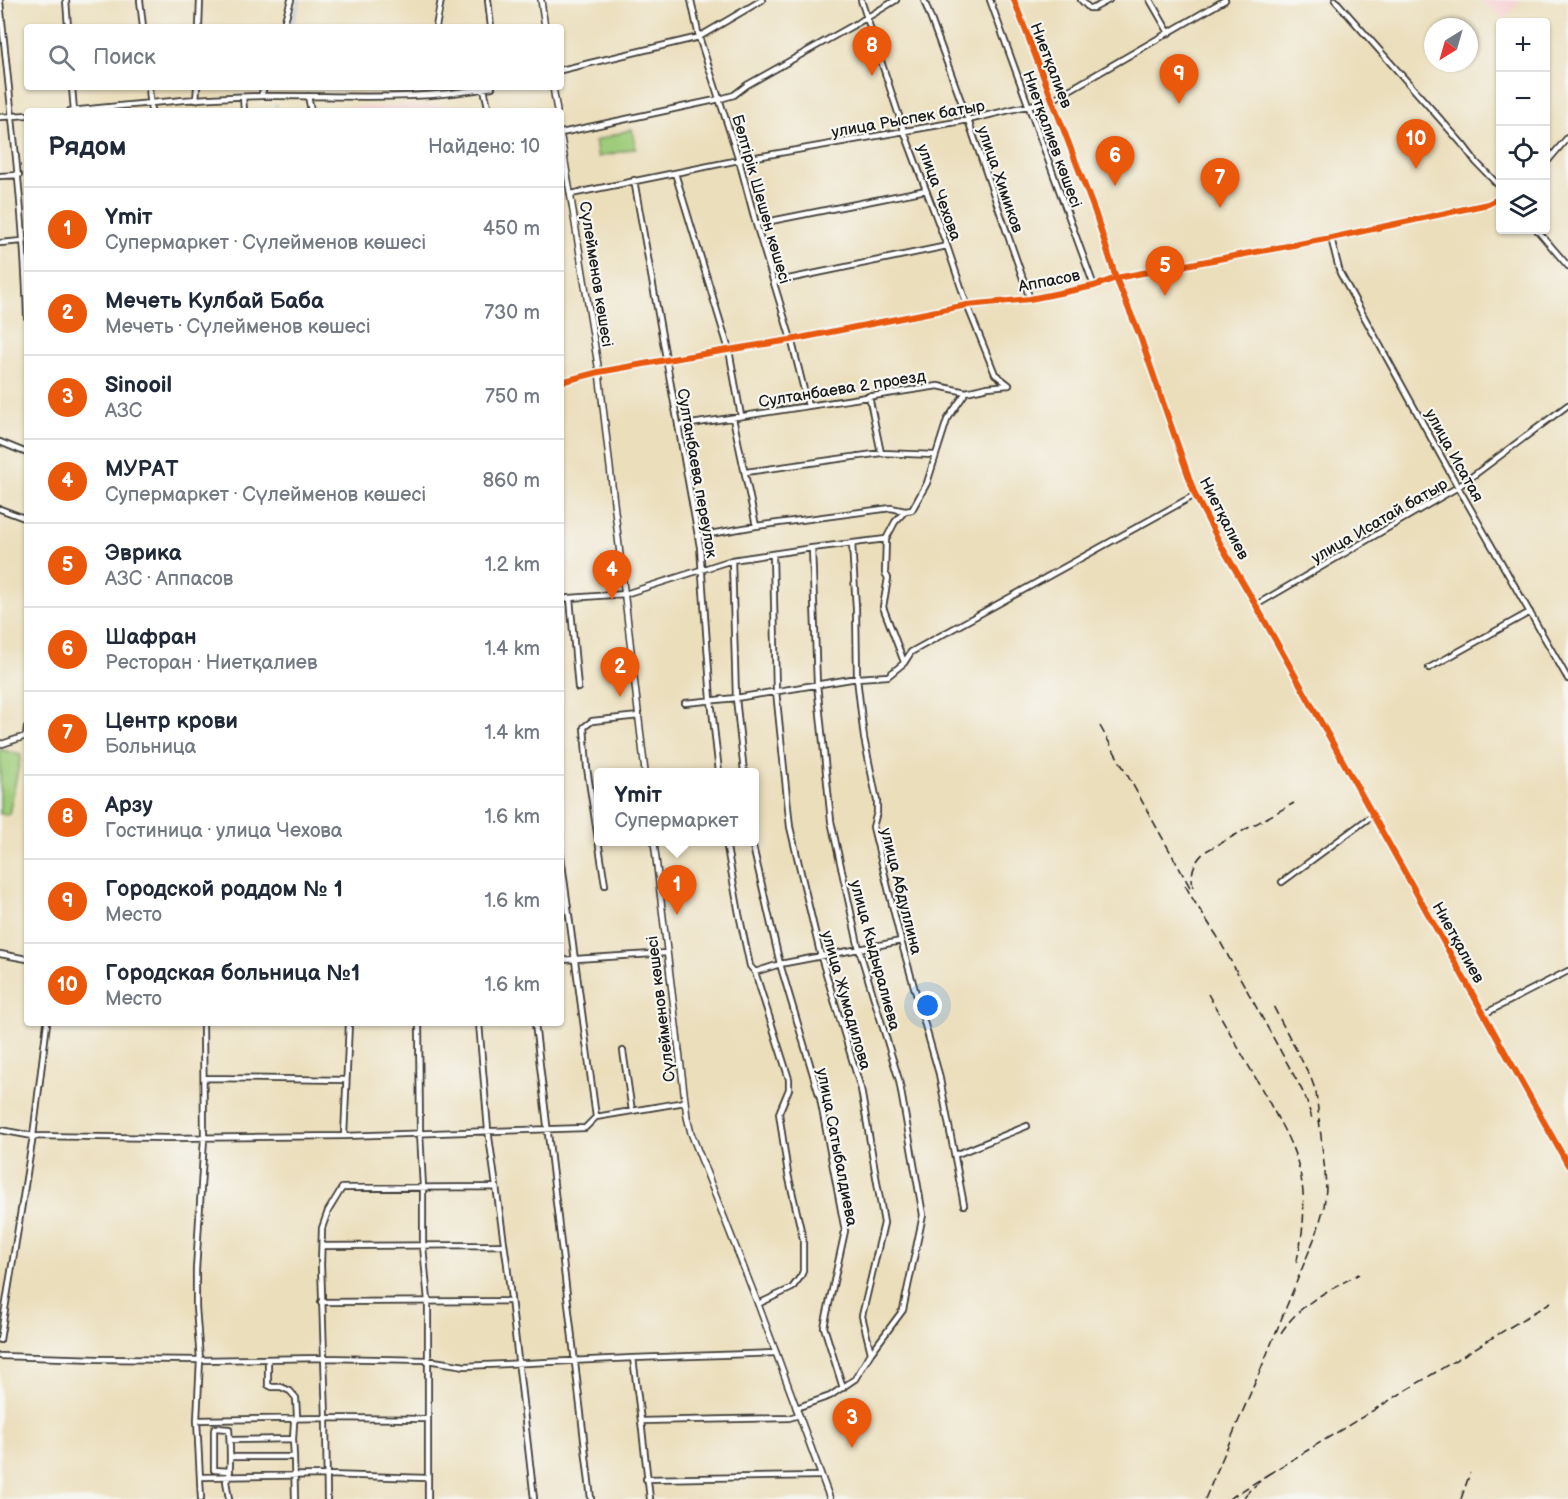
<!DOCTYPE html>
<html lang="ru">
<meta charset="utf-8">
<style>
:root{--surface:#fff;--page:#f6f6f7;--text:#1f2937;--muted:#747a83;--line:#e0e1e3;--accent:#ea580c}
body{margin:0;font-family:"Balsamiq Sans",sans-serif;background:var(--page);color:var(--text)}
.controls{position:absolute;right:18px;top:18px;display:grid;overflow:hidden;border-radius:6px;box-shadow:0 2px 4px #0004}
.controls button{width:54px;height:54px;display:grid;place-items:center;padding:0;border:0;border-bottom:2px solid var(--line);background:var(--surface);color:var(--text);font:30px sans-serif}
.compass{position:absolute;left:1424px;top:18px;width:54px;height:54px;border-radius:50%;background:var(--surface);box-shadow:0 2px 4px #0004;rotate:217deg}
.you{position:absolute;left:928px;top:1006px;width:21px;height:21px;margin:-15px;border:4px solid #fff;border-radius:50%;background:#1a73e8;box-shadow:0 0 0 9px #1a73e833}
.badge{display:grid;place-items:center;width:39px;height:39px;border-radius:50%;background:var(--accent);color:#fff;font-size:20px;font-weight:700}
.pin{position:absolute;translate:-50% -50px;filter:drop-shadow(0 2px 3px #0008)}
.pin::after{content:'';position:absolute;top:32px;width:21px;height:18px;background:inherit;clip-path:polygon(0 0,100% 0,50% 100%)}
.popup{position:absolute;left:594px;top:768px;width:165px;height:78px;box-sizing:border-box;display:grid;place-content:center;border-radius:6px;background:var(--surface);filter:drop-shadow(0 2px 4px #0005);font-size:20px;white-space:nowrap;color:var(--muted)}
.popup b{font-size:22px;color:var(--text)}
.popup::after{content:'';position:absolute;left:50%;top:100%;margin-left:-12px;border:12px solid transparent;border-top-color:var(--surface)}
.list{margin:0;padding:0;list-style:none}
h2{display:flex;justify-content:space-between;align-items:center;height:78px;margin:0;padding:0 24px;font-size:26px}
h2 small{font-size:20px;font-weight:400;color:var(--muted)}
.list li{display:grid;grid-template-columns:39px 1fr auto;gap:18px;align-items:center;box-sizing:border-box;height:84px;padding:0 24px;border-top:2px solid var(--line)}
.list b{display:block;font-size:22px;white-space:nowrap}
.list p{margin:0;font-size:20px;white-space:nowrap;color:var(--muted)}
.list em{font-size:20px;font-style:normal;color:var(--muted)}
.icon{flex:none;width:33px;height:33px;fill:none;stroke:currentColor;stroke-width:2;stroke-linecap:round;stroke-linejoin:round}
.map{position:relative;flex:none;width:1568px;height:1499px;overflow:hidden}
.search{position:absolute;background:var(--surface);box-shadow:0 2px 4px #0004;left:24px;top:24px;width:540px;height:66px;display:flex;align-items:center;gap:15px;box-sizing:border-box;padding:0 21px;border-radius:6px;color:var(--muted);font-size:22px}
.panel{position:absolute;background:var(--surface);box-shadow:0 2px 4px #0004;left:24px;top:108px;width:540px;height:918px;border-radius:6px}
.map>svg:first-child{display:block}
.built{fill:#f7cfd0}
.green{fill:#9fcc7a;stroke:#5e744b;stroke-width:1.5}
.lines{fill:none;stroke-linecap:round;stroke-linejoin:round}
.stream{stroke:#81b1ec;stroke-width:1.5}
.minor-casing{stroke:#3b3934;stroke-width:8}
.major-casing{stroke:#3b3934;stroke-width:8}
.minor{stroke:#fff;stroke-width:4.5}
.major{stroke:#fff;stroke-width:5}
.rail{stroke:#1c1c1c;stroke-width:1.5;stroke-dasharray:9 4.5;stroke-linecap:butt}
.cycleway-casing{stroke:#f6f6f2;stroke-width:10}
.cycleway{stroke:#e8590c;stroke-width:6}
.labels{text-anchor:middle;stroke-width:4.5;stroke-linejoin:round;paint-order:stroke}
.street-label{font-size:16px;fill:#1c1c1c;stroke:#f6f6f2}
</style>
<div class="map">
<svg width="1568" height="1499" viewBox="0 0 1568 1499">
<rect width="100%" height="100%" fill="#f6f6f2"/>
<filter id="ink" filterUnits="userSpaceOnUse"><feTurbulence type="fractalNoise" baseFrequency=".0167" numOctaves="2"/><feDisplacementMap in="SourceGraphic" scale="12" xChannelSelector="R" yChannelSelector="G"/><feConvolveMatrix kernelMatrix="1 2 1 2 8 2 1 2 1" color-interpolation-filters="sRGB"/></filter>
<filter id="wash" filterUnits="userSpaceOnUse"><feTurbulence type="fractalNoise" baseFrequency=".008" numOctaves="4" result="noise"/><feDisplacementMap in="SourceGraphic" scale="24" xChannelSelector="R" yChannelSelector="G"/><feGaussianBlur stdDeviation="1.35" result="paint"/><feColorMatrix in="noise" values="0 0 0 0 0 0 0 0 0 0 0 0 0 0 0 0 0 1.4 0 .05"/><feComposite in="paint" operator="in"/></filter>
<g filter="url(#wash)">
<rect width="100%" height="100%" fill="#ebdebb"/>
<!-- built -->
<path class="built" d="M1480 0H1521L1505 19Z
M478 105 479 111H332V107Z"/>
<!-- green -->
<path class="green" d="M632 129 636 148 598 157 595 141Z
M0 749 21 755 9 814H0Z"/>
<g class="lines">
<!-- stream -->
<path class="stream" d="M291 27 300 0
M275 89V87
M276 111V104"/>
</g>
</g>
<g filter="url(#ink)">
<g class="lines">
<!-- minor casing -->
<g class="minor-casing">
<path id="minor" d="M66 0 68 27
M140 0 143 27
M488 0 491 27
M691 0 699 37 739 160 756 224 793 346 808 406
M861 0 904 131 947 246 967 305 995 374 1009 385
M924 0 968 120 1030 299
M990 0 1094 286
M1014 0 1095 212 1116 278 1140 336 1195 495 1222 547 1253 600 1568 1165
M1081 0 1089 8H1094L1109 0
M1150 0 1169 33
M1335 0 1464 146 1476 162 1500 187
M0 1C10 106 24 211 27 317
M199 27 200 0
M283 27 291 0
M436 27 441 0
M561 70 699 37 762 0
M72 87 74 111
M149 87 151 111
M484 89 489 111
M261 96 264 87
M308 96 311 111
M243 97 244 111
M196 100 197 87
M70 111C134 105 198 97 262 96 338 95 416 102 492 87
M0 117 27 115
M561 133 720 99 734 95 747 85 868 17 896 0
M1546 163 1568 137
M675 173 729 350 741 416
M0 176 19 175
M634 180 700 547 711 700 719 772
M571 194 739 160 968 120 1052 100 1225 0
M756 224 926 190
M1537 230 1568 266
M1331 238 1340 273 1458 487 1568 679
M0 243 22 241
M774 282 947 246
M561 382 599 372 666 360 790 340 967 305 1030 299 1094 286 1116 278 1331 238 1488 204 1500 198
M869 396 881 453
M733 418 756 526
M678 426 938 386 966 392 988 387 1009 385
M0 442 27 453
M746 472 881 453 935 455
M0 509 27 519
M698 536 756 526 891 508 905 511
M852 543 856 608 857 678 864 738 877 801V812L873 827 901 941 939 1074 964 1205
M812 548 817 684 831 821 859 949 899 1080 923 1215 903 1310 871 1353
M773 554 776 691 790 827 821 957 861 1089 884 1223 862 1316 871 1353 855 1379 830 1396 796 1408
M732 560 736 698 744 772
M570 598 625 594 732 560 812 548 886 539
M561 599 570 598 578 688
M1256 605 1458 487 1568 405
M904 662 883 607 888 578 885 573 886 539 895 522 905 511 912 510 927 483 947 420 966 392
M1429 668 1530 612
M685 703 736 698 857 678 888 676 904 663 911 652 1195 495
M0 743 2 744 26 736 27 728
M726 842 739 914 750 966 755 972 789 1079V1089L779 1113 788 1174 803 1239V1271L801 1276 792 1288 758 1304
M752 842 780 964 820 1098 845 1231 824 1327 843 1388
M561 856 596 1117
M1282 882 1373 815
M605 885 587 768 584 727 592 721 639 716
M0 954 27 959
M561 960 667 953
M755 972 780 964 901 941
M1484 1014 1568 971
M419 1023 420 1133 423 1187V1246L428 1301V1499
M479 1023 488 1130 507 1264 534 1499
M535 1023 591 1499
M623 1051 632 1111
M204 1078 346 1080
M0 1130 33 1136 168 1138 344 1136 585 1128 596 1117 685 1102
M344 1136 349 1023
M955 1155 1027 1126
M322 1246 504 1245
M321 1302 511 1301
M0 1340 33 1136 47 1023
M0 1356 98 1359 200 1360 323 1358 427 1360 465 1366 633 1358 641 1421
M633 1358 776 1353
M268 1359V1385L272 1387H281L290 1391 296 1398 297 1416 294 1422 293 1439
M197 1420 326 1418 428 1419
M230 1440 293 1439 294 1457H230
M294 1457 295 1499
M201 1477 327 1475 427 1478
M229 1477C231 1461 230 1445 229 1429L215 1428 214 1430V1470L230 1471
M229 1477 226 1481 229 1499
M646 1479 820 1476
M201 1499 197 1420 200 1360 196 1307V1270L204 1138 203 1023
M327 1499 326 1418 321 1265 322 1228 328 1211 342 1188 496 1187
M650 1499 641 1421 789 1418 799 1415"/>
</g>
<!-- major casing -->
<g class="major-casing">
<path id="major" d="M541 0 545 27
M553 87 557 111
M561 137 599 372 645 772
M654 842 687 1117 691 1133 758 1304 830 1499"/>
</g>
<!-- minor -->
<use href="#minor" class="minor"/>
<!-- major -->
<use href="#major" class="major"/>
<!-- rail -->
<path class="rail" d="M1100 726 1191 889
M1185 885 1194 901 1217 936 1296 1079 1305 1096 1313 1122
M1193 887C1190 872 1194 861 1206 851L1294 803
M1208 994C1225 1024 1241 1053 1258 1082 1269 1103 1282 1124 1292 1147 1308 1185 1306 1228 1295 1267
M1281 1333C1301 1302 1328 1291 1359 1274
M1260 1371 1317 1232 1324 1207 1326 1189 1325 1172 1316 1092 1311 1078 1272 1004
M1267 1475 1551 1302
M1205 1499 1263 1364
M1229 1499 1267 1475 1250 1490 1242 1499
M1461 1499 1470 1473"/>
<!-- cycleway casing -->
<g class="cycleway-casing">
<path id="cycleway" d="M1014 0 1095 212 1116 278 1140 336 1195 495 1222 547 1253 600 1568 1165
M561 382 599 372 666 360 790 340 967 305 1030 299 1094 286 1116 278 1331 238 1488 204 1500 198"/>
</g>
<!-- cycleway -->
<use href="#cycleway" class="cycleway"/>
</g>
</g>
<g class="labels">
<!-- street labels -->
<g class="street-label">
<text transform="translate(1052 65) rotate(69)" y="6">Ниетқалиев</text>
<text transform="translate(908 118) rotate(-10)" y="6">улица Рыспек батыр</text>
<text transform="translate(1053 139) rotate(70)" y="6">Ниетқалиев көшесі</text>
<text transform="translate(1001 179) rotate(71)" y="6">улица Химиков</text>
<text transform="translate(940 192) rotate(70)" y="6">улица Чехова</text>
<text transform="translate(762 199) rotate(74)" y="6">Бөлтірік Шешен көшесі</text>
<text transform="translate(597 274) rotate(81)" y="6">Сүлейменов көшесі</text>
<text transform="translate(1049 280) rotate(-11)" y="6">Аппасов</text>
<text transform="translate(842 388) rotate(-9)" y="6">Султанбаева 2 проезд</text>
<text transform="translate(1455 455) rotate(61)" y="6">улица Исатая</text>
<text transform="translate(698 473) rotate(80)" y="6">Султанбаева переулок</text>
<text transform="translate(1225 518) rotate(63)" y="6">Ниетқалиев</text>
<text transform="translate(1379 520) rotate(-30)" y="6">улица Исатай батыр</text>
<text transform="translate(902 891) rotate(76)" y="6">улица Абдуллина</text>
<text transform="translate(1459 942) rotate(61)" y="6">Ниетқалиев</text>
<text transform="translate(876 955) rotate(75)" y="6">улица Кыдыралиева</text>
<text transform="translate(847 1000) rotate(74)" y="6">улица Жумадилова</text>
<text transform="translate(660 1009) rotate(-97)" y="6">Сүлейменов көшесі</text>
<text transform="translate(838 1147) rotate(79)" y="6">улица Сатыбалдиева</text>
</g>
</g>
</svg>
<div class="controls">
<button>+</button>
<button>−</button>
<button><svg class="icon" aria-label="locate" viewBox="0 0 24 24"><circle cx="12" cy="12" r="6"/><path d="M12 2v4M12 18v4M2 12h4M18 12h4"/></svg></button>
<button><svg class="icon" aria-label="layers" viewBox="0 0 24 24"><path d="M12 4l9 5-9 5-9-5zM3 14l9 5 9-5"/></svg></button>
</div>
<svg class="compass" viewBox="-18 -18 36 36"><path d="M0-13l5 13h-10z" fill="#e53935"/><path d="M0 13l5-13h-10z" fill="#747a83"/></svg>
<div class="you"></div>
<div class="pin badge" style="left:677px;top:915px">1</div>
<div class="popup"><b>Ymiт</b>Супермаркет</div>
<div class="pin badge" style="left:620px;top:697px">2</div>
<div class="pin badge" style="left:852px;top:1448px">3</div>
<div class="pin badge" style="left:612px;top:600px">4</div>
<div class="pin badge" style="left:1165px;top:296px">5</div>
<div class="pin badge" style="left:1115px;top:186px">6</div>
<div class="pin badge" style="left:1220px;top:208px">7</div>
<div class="pin badge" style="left:872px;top:76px">8</div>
<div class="pin badge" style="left:1179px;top:104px">9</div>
<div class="pin badge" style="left:1416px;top:169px">10</div>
<div class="search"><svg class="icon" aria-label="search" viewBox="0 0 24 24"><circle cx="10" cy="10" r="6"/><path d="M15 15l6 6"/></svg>Поиск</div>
<section class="panel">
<h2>Рядом<small>Найдено: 10</small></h2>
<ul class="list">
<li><span class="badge">1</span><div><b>Ymiт</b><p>Супермаркет · Сүлейменов көшесі</p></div><em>450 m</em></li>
<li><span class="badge">2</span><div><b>Мечеть Кулбай Баба</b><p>Мечеть · Сүлейменов көшесі</p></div><em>730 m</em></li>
<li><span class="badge">3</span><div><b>Sinooil</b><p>АЗС</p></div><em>750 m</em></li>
<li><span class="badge">4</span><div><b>МУРАТ</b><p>Супермаркет · Сүлейменов көшесі</p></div><em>860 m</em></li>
<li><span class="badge">5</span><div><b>Эврика</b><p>АЗС · Аппасов</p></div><em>1.2 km</em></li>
<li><span class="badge">6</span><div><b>Шафран</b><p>Ресторан · Ниетқалиев</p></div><em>1.4 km</em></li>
<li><span class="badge">7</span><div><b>Центр крови</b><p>Больница</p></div><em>1.4 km</em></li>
<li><span class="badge">8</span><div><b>Арзу</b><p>Гостиница · улица Чехова</p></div><em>1.6 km</em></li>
<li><span class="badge">9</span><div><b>Городской роддом № 1</b><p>Место</p></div><em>1.6 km</em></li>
<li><span class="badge">10</span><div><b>Городская больница №1</b><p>Место</p></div><em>1.6 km</em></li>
</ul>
</section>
</div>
